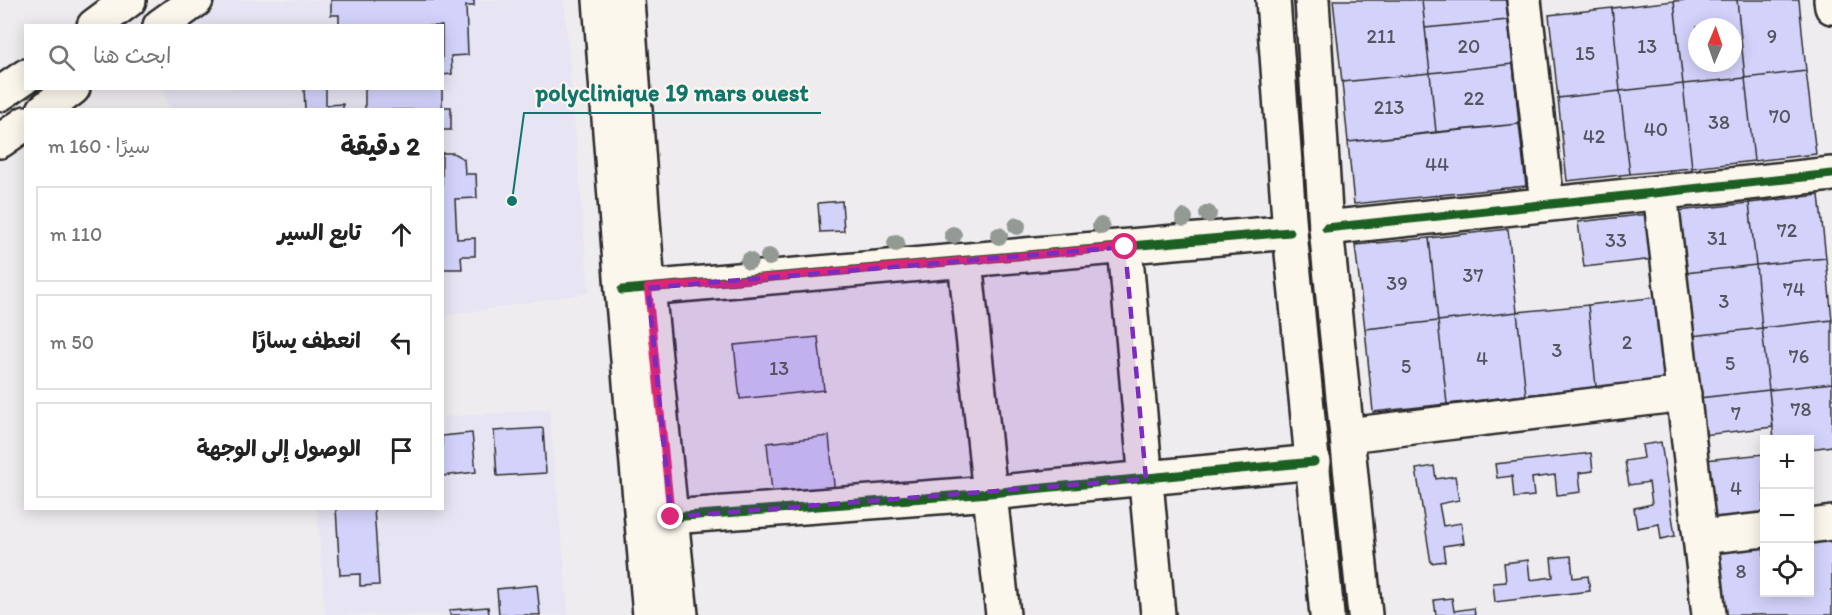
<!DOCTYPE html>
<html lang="ar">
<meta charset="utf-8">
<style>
:root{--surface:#fff;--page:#f2f2f2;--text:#222;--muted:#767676;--line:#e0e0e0}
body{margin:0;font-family:Itim,"Playpen Sans Arabic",sans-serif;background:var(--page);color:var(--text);direction:rtl}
.controls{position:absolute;right:18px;bottom:18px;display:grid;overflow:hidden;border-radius:0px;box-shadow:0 3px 15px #0003}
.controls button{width:54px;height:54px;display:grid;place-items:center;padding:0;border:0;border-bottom:2px solid var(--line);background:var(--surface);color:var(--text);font:30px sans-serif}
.compass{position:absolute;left:1688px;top:18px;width:54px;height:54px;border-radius:50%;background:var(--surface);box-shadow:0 3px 15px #0003;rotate:2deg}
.stop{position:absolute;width:18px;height:18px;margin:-14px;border:4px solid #db2777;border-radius:50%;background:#fff}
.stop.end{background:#db2777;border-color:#fff;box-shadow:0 2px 6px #0008}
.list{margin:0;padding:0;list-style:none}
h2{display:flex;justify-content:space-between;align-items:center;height:78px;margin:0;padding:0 24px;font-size:26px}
h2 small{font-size:20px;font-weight:400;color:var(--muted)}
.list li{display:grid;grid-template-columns:39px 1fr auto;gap:18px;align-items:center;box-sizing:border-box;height:96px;margin:0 12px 12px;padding:0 12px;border:2px solid var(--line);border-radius:0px}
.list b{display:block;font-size:22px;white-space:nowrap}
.list em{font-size:20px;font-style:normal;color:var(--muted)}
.icon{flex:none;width:33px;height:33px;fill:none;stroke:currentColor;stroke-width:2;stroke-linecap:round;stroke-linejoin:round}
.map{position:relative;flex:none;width:1832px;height:615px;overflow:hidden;direction:ltr}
.search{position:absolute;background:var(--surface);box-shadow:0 3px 15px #0003;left:24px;top:24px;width:420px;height:66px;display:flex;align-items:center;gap:15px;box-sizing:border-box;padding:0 21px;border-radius:0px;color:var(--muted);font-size:22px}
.panel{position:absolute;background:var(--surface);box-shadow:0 3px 15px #0003;left:24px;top:108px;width:420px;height:402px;border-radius:0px;direction:rtl}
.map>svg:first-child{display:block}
.built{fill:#e7e4f3}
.building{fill:#d3d2fb;stroke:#2b2b2b;stroke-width:1.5;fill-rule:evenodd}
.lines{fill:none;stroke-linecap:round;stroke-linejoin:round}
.minor-casing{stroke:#2b2b2b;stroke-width:38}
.major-casing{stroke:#2b2b2b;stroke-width:38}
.minor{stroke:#fbf7ec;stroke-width:33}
.major{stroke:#fbf7ec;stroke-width:33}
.cycleway-casing{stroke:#fbf7ec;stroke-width:13}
.cycleway{stroke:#1b5e20;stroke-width:9}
.tree{fill:#939a94}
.route{stroke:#db2777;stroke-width:8}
.marked{fill:#7b2cbf;fill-opacity:0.2;stroke:#7b2cbf;stroke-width:4.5;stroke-dasharray:12 8;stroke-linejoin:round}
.labels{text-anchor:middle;stroke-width:4.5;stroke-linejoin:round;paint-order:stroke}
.number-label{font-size:20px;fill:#55555f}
.leader{fill:none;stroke:#0f766e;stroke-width:2}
.callout-dot{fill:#0f766e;stroke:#fbf7ec;stroke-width:2}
.callout-label{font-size:24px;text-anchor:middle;font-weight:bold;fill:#0f766e;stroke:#fbf7ec;stroke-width:4.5;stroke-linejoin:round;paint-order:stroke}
</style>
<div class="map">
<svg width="1832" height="615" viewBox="0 0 1832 615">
<rect width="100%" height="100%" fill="#efecf0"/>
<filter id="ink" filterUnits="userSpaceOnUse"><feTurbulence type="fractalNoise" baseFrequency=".0167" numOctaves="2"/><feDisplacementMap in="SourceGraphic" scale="12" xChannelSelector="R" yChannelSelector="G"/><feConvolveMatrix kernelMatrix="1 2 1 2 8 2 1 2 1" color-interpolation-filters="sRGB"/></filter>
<g filter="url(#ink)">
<!-- built -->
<path class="built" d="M220 0H564L589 293 443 316 442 110 171 109 162 89 442 88V26L184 25Z
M549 409 569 615H325L317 509 442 508 443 417Z"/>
<!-- building -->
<path class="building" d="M331 0H474V6H466L468 55 451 56 452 74 442 75V26H339V15H331Z
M1333 0H1422L1430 73 1342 82Z
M1422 0H1506L1508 20 1425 28Z
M1687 0H1737L1745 78 1683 84 1674 1ZM1697 27H1733V63H1697Z
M1737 0H1799L1806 71 1745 78Z
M1674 1 1683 84 1620 91 1612 8Z
M1612 8 1620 91 1558 98 1549 15Z
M1508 20 1513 64 1430 73 1425 28Z
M1513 64 1519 124 1436 132 1430 73Z
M1806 71 1816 154 1754 161 1745 78Z
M1430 73 1436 132 1348 142 1342 82Z
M1745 78 1754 161 1692 168 1683 84Z
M1683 84 1692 168 1630 174 1620 91Z
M304 88H326V105L343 104V110H305Z
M365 88H442V107H451V130H442V110H365Z
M1620 91 1630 174 1567 181 1558 98Z
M1519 124 1526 186 1354 204 1348 142Z
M442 153H453L464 159 465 174H476L477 198 455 199 457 239 475 238V256H461L462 269H442Z
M1819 195 1826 258 1756 265 1749 203Z
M842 201 844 231 820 232 818 203Z
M1749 203 1756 265 1685 273 1678 211Z
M1649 214 1654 259 1584 267 1578 222Z
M1508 229 1517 312 1438 321 1429 238Z
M1429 238 1438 321 1365 329 1355 245Z
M1826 258 1832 320 1762 328 1756 265Z
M1756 265 1762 328 1692 336 1685 273Z
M1658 297 1667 380 1596 387 1588 305Z
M1588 305 1596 387 1526 395 1517 312Z
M1517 312 1526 395 1447 404 1438 321Z
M1832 320V383L1769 390 1762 328Z
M1438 321 1447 404 1373 412 1365 329Z
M1762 328 1769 390 1699 398 1692 336Z
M818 337 824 390 740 399 734 345Z
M1832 383V446L1810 449V440H1774L1769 390Z
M1769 390 1773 427 1703 435 1699 398Z
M543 428 546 473 497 476 494 431Z
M472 433 476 472 442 476V436Z
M829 436 835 495 773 502 767 443Z
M1661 442 1675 536 1661 539 1659 524 1637 528 1634 508 1652 504 1649 482 1629 485 1625 461 1644 458 1642 445Z
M1591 453 1593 471 1579 473 1581 492 1557 495 1555 475 1532 478 1534 496 1514 498 1512 476 1497 478 1495 464Z
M1764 454V515L1712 521 1705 460Z
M1434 466 1436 479 1455 476 1459 500 1439 504 1443 526 1461 523 1464 543 1443 546 1445 561 1431 563 1416 469Z
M336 508H374L379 585 360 586V574L340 575Z
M1832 537V615H1722L1715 550 1764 544V592H1810V540Z
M1571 556 1573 578 1588 576 1590 591 1495 602 1493 583 1506 582 1504 563 1528 560 1530 580 1553 577 1551 558Z
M537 585 540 615H499L497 589Z
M1452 598 1454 611 1474 608 1475 615H1436L1434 600Z
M488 607 489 615H450V610Z"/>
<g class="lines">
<!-- minor casing -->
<g class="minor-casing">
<path id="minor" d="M600 0 622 290 650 615
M627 0 648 288 681 615
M1524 0 1547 203
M1831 0 1832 7
M94 26 129 0
M160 26 196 0
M0 94 26 76
M44 110 73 88
M0 141 26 123
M1660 192 1709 615
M1326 228 1832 174
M1125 247 1158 615
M965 261 1003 615
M622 290 1290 232
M1348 435 1684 394
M671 517 990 493 1314 462
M1810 526 1832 523
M1700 537 1764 530"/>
</g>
<!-- major casing -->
<g class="major-casing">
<path id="major" d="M1273 0 1290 232 1327 615
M1312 0 1326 228 1365 615"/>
</g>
<!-- minor -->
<use href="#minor" class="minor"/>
<!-- major -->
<use href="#major" class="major"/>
<!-- cycleway casing -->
<g class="cycleway-casing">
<path id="cycleway" d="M1326 228 1832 174
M622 290 1290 232
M671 517 990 493 1314 462"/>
</g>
<!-- cycleway -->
<use href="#cycleway" class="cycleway"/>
</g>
<!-- trees -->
<g class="tree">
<circle cx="1208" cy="214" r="9"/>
<circle cx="1184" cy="218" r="9"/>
<circle cx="1017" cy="226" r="9"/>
<circle cx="1101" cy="226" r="9"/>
<circle cx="953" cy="235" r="9"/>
<circle cx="999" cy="236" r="9"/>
<circle cx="896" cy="243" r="9"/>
<circle cx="769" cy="257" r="9"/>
<circle cx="749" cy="261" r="9"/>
</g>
</g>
<g class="lines" filter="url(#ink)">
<!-- route -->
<path class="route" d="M671 517 648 288 1125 247"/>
</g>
<!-- marked area -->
<path class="marked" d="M1125 247 1146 479 671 517 648 288Z"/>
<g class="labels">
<!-- number labels -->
<g class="number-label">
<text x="1381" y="43">211</text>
<text x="1772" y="43">9</text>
<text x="1469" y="53">20</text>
<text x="1647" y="53">13</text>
<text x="1585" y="60">15</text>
<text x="1474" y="105">22</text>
<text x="1389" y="114">213</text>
<text x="1780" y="123">70</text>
<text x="1719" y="129">38</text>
<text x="1656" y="136">40</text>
<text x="1594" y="143">42</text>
<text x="1437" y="171">44</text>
<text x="1787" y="237">72</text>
<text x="1717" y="245">31</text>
<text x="1616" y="247">33</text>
<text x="1473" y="282">37</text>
<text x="1397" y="290">39</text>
<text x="1794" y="296">74</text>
<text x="1724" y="308">3</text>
<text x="1627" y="349">2</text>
<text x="1557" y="357">3</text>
<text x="1799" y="363">76</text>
<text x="1482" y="365">4</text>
<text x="1730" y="370">5</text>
<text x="1406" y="373">5</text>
<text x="779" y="375">13</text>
<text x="1801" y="416">78</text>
<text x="1736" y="420">7</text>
<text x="1736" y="495">4</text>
<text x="1741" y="578">8</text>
</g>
</g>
<!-- callouts -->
<path class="leader" d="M512 201L524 113H821"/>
<circle class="callout-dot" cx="512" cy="201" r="6"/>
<g class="callout-label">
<text x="672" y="101">polyclinique 19 mars ouest</text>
</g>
</svg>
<div class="controls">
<button>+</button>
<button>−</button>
<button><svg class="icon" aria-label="locate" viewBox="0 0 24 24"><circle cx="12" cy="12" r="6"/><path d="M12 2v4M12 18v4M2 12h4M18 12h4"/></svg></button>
</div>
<svg class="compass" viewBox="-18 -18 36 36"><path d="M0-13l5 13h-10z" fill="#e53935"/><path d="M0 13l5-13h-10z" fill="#767676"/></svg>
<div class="stop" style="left:1125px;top:247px"></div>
<div class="stop end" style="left:671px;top:517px"></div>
<div class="search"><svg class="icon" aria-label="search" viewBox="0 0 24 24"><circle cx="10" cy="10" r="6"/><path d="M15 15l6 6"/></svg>ابحث هنا</div>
<section class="panel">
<h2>2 دقيقة<small>سيرًا · 160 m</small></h2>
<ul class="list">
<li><svg class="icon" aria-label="ahead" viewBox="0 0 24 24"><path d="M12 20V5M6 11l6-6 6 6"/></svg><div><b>تابع السير</b></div><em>110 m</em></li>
<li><svg class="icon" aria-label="left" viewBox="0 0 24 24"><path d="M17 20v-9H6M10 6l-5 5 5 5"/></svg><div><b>انعطف يسارًا</b></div><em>50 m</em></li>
<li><svg class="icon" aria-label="arrive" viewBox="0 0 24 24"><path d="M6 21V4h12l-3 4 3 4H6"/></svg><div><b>الوصول إلى الوجهة</b></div></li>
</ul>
</section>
</div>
